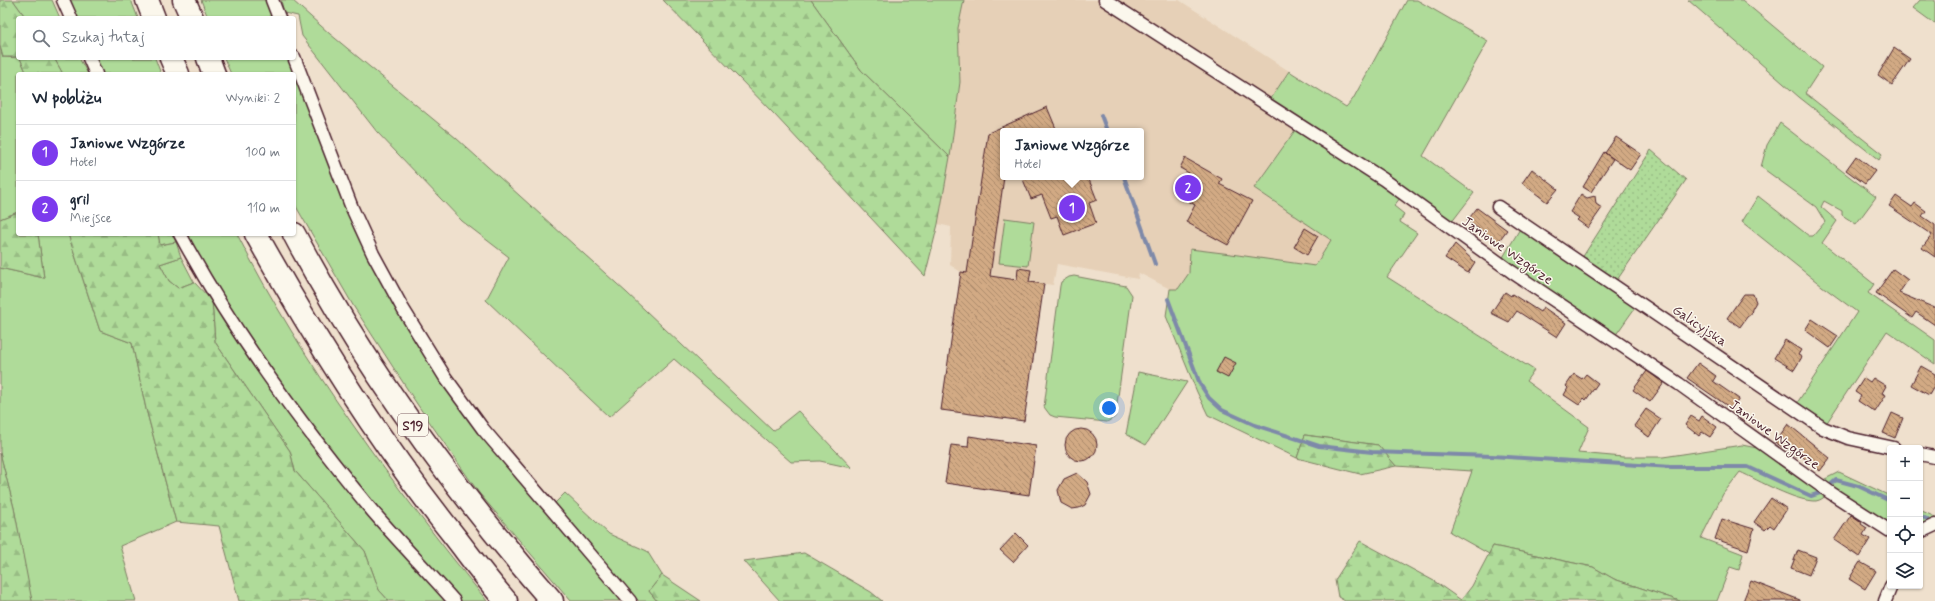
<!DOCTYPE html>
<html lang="pl">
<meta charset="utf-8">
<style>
:root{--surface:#fff;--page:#f2f2f3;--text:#1f2937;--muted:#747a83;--line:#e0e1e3;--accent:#7c3aed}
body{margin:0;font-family:Mynerve,sans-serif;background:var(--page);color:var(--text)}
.controls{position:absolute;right:12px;bottom:12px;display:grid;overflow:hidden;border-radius:4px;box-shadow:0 1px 3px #0004}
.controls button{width:36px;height:36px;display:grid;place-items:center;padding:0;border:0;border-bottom:1px solid var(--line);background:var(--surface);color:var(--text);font:20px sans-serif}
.you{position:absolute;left:1109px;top:408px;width:14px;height:14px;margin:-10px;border:3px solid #fff;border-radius:50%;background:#1a73e8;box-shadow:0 0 0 6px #1a73e833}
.badge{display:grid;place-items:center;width:26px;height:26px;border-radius:50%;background:var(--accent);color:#fff;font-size:13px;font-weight:700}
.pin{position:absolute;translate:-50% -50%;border:2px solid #fff;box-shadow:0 1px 4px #0006}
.popup{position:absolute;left:1000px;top:128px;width:144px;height:52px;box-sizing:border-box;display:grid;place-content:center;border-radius:4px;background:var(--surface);filter:drop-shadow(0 1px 3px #0005);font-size:13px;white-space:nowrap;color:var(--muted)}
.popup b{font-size:15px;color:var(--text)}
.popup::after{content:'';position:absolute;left:50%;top:100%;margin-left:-8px;border:8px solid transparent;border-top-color:var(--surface)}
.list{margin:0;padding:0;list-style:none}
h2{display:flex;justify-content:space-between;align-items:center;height:52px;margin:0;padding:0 16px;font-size:17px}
h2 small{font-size:13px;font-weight:400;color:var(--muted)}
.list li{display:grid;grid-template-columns:26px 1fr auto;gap:12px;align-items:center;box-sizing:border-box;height:56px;padding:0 16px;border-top:1px solid var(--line)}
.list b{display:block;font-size:15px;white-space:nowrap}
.list p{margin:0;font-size:13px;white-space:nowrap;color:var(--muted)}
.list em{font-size:13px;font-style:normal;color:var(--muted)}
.icon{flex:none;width:22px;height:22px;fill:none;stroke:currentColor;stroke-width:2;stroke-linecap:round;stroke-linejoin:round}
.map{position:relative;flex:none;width:1935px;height:601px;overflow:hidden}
.search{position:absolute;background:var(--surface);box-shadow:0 1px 3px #0004;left:16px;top:16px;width:280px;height:44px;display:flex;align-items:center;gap:10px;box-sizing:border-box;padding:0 14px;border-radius:4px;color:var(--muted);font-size:15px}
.panel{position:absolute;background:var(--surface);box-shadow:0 1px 3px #0004;left:16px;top:72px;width:280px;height:164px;border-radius:4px}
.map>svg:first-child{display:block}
.built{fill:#e6d0b7;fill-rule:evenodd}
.green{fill:#afdb99;stroke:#7c7d62}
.forest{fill:url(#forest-firs);stroke:#7c7d62}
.garden{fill:url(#garden-dots);stroke:#7c7d62}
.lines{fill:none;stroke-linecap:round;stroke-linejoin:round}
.stream{stroke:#7e89a9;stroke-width:4}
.building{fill:url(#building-back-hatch);stroke:#4a1f2b}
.street-casing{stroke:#4a1f2b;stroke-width:15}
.highway-casing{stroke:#4a1f2b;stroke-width:25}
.street{stroke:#fbf7ec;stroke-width:12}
.highway{stroke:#fbf7ec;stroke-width:22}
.labels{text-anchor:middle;stroke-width:3;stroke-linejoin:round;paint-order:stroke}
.shield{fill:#fbf7ec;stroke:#7f6065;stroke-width:1}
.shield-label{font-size:13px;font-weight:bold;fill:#4a1f2b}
.street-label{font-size:14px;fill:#4a1f2b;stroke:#fbf7ec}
</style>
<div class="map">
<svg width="1935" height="601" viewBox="0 0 1935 601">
<defs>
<pattern id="forest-firs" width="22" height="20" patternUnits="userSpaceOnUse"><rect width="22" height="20" fill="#afdb99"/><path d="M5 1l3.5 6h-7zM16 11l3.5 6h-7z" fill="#98bc84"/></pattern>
<pattern id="garden-dots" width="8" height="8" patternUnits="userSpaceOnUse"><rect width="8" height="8" fill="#afdb99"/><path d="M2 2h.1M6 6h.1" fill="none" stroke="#98bc84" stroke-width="1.8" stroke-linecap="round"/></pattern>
<pattern id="building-back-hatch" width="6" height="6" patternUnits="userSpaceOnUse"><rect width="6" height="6" fill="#d2aa84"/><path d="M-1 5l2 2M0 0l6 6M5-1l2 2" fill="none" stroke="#ac8a6c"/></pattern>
</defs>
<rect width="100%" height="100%" fill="#efe0cd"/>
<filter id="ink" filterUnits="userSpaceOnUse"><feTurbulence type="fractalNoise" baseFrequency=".025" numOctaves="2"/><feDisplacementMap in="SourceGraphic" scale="8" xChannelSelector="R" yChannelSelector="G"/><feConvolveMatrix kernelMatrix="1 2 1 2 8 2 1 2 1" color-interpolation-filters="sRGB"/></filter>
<g filter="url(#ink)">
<!-- built -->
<path class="built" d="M964 0H1179L1289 71 1266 107 1296 129 1254 188 1332 240 1315 266 1231 254 1190 250 1189 273 1178 289H1170L1139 273 1138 279 1057 264 1053 285 1029 282 1030 270 1026 269 1018 268 1017 280 961 272 950 265 951 227 938 224 950 157 960 82 958 28ZM1003 131H1141V177H1003Z"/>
<!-- green -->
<path class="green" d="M13 0H52L60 18H26Z
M68 0H131L138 18H76Z
M201 0H267L274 18H208Z
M281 0H292L330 34 456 138 627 293 773 431 798 411 852 468 820 461 791 462 674 359 609 417 486 300 509 257 462 221 377 132 302 36 298 16 284 13Z
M811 0H964L958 28 960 82 950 157 861 70Z
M1407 0H1417L1488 41 1423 156 1474 193 1451 223 1270 100 1289 71 1346 107 1353 99Z
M1688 0H1742L1822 67 1805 93 1882 154 1879 160 1799 97Z
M1920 0H1935V24L1913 8Z
M0 46 3 57 20 58 27 74H18V212L0 219Z
M54 58H79L88 74H63Z
M94 58H155L161 74H102Z
M224 58H288L355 231 403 320 623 601H571L479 493 417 404 354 307 294 203V74H231Z
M1780 123 1876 197 1856 224 1842 215V211L1824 201 1821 207 1837 221 1822 243 1874 284 1868 293 1935 340V364L1887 331 1826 424 1797 403 1857 312 1822 286 1742 222 1758 196 1809 236H1813L1825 222 1816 207 1761 167 1767 145Z
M1296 129 1354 164 1400 198 1394 206 1404 214 1400 222 1417 233 1387 277 1534 370 1526 381 1589 427 1578 453 1623 457H1663L1742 445 1757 448 1827 495C1823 498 1821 500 1816 501 1796 502 1758 480 1740 472L1723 494 1701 538 1743 554 1739 570 1730 567 1717 601H1680L1614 579 1593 567 1493 546 1489 554 1450 532 1472 471 1396 466 1378 445 1305 435 1297 458 1208 415 1197 392 1166 316 1170 289H1178L1189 273 1190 249 1231 254 1315 266 1331 240 1254 188Z
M1005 218 1034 222 1028 266 999 263Z
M1521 227 1637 305 1615 336 1502 259Z
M38 234H68L100 331 132 343 146 409 176 522 120 546 136 601H32L29 589 14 508 0 453V268L44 278Z
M158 234H172L176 242 160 245Z
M185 234H237C304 366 394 486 487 601H460C409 546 360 490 314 431 266 369 226 301 185 234Z
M181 257 194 282 178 288 169 281 160 264Z
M1074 276 1126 286 1132 295 1116 411 1115 417 1107 422 1055 417 1050 415 1044 407 1060 286 1061 282 1069 277Z
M212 301 439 591 445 601H389L379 590 365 551 295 471 290 451 215 342Z
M1138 372 1187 382 1146 445 1126 434Z
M1839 472 1890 496V524L1881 520 1823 480Z
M565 493 609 534 647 551 662 575 649 591 657 601H639L634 596 554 504Z
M1920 510 1935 517V518L1920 525Z"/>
<!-- forest -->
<path class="forest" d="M0 0H13L26 18H18V57H3L0 46Z
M663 0H811L861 70 950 157 938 224 925 276 774 114Z
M20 58H54L63 74H27Z
M18 212V234H38L44 278 0 268V219Z
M68 234H158L160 245 176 242 181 257 160 264 169 281 178 288 194 282 212 301 215 342 290 451 295 471 365 551 379 590 389 601H239L219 526 176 522 146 409 132 343 100 331Z
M1305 435 1378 445 1396 466 1360 474 1297 458Z
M0 453 14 508 32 601H0Z
M1360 541 1434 581 1461 600 1472 586 1493 546 1593 567 1614 579 1680 601H1345L1338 597 1335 580Z
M804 553 871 592 882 601H780L744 561Z
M662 575 701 601H657L649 591Z"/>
<!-- garden -->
<path class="garden" d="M1651 150 1686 180 1617 280 1582 258Z"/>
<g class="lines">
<!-- stream -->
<path class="stream" d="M1101 115 1107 131
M1124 177 1155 264
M1168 299 1200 384 1209 398 1222 410 1255 425 1319 446 1372 452 1492 456 1672 467H1748L1811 496 1820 493
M1829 486 1836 480 1858 486 1890 501
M1920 516 1927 519"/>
</g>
<!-- building -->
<path class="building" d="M1894 48 1910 59 1892 85 1878 75Z
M1047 107 1057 131H1003V177H1004L990 276 1017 280 1018 268 1031 270 1029 282 1044 284 1024 421 941 410 961 272 967 273 988 133Z
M1616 137 1641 154 1630 170 1605 153Z
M1604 152 1613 159 1591 192 1583 187Z
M1856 156 1875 171 1865 184 1846 170Z
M1185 158 1222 179 1219 184 1252 201 1228 245 1186 222 1195 205 1176 194V181L1189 173 1180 168Z
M1532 169 1558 189 1547 202 1522 183Z
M1022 177H1088L1097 200 1089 203 1096 223 1064 235 1057 216 1051 218 1042 195 1031 199Z
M1581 194 1587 198 1595 196 1596 204 1602 208 1588 228 1577 220 1579 218 1570 212Z
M1896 196 1912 207 1915 203 1926 211 1922 216 1935 225V257L1922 248 1932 235 1889 206Z
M1477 208 1507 230 1498 242 1467 221Z
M1305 228 1318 236 1307 255 1294 247Z
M1455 244 1475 262 1468 273 1445 258Z
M1893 269 1908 280 1899 293 1935 308V325L1916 312 1912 318 1876 293Z
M1505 292 1511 296 1512 294 1540 312 1543 307 1566 323 1557 337 1517 311 1509 322 1491 313Z
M1744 294H1753L1756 302 1752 309 1751 314 1747 317 1740 327 1727 318Z
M1812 319 1838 336 1830 348 1805 330Z
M1785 340 1801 350 1798 355 1802 357 1794 370 1774 358Z
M1224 357 1236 363 1228 378 1216 372Z
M1698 363 1716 376 1713 381 1739 399 1732 409 1687 378Z
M1921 366 1935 374V385L1929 395 1911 385Z
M1647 371 1664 383 1650 402 1633 390Z
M1574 374 1582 379 1586 374 1598 383 1586 400 1584 398 1579 405 1564 395 1568 388 1566 386Z
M1864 378 1870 382 1873 378 1886 386 1882 393 1886 395 1875 412 1858 401 1861 396 1855 392Z
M1646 409 1661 419 1649 437 1634 426Z
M1892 413 1903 418 1895 438 1883 433Z
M1691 416 1699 421 1702 416 1717 427 1710 437 1702 432 1699 436 1685 425Z
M1788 424 1830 458 1820 471 1798 453 1796 457 1775 442Z
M1065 445a16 16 0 1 1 32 0a16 16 0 1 1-32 0Z
M969 436 1036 446 1029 495 945 483 951 445 968 447Z
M1077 473 1087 482 1091 494 1085 505 1079 508 1072 509 1061 503 1058 490 1064 479Z
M1771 498 1787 509 1774 528 1770 525 1765 530 1754 522Z
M1851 515 1862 522 1861 524 1867 528 1863 535 1870 539 1859 557 1834 540Z
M1722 519 1754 529 1748 550 1715 539Z
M1016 533 1028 545 1013 562 1000 550Z
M1798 550 1816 557 1809 575 1791 568Z
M1860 562 1876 571 1865 589 1849 579Z
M1751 581 1800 600V601H1743Z"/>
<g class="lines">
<!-- street casing -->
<g class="street-casing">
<path id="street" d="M63 0 71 18
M272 0 279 18
M1105 0 1383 179 1512 272 1679 384 1831 493 1890 531
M294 57 352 208 373 254 403 309 445 377 483 429 630 601
M89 58 96 74
M1498 207 1823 428 1848 438 1894 448
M180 234C232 331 299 422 369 507 396 539 426 569 454 601
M1920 454 1935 457
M1920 532 1935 525
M1885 601 1891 586"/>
</g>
<!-- highway casing -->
<g class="highway-casing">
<path id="highway" d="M147 0 154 18
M184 0 192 18
M171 58 178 74
M208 58 214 74
M256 234C315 340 379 442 455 537 472 559 488 581 506 601
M294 234C364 366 453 488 552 601"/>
</g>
<!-- street -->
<use href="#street" class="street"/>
<!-- highway -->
<use href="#highway" class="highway"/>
</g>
</g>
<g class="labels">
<!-- shield labels -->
<rect class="shield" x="398" y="414" width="30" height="22" rx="3"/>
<g class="shield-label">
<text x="413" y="430">S19</text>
</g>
<!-- street labels -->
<g class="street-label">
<text transform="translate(1508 250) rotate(35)" y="5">Janiowe Wzgórze</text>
<text transform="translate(1700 325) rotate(34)" y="5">Galicyjska</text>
<text transform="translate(1775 434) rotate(36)" y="5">Janiowe Wzgórze</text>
</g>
</g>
</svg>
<div class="controls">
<button>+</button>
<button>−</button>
<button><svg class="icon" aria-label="locate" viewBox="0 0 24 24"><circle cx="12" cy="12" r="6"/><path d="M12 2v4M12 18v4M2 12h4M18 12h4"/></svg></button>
<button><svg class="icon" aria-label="layers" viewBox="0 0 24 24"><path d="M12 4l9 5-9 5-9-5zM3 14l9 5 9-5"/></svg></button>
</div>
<div class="you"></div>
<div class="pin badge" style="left:1072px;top:208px">1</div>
<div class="popup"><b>Janiowe Wzgórze</b>Hotel</div>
<div class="pin badge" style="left:1188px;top:188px">2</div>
<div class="search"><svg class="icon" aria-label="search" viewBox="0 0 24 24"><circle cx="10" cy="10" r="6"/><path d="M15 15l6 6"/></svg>Szukaj tutaj</div>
<section class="panel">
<h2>W pobliżu<small>Wyniki: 2</small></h2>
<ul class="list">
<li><span class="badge">1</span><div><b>Janiowe Wzgórze</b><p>Hotel</p></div><em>100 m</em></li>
<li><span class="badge">2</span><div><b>gril</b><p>Miejsce</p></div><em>110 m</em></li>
</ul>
</section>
</div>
